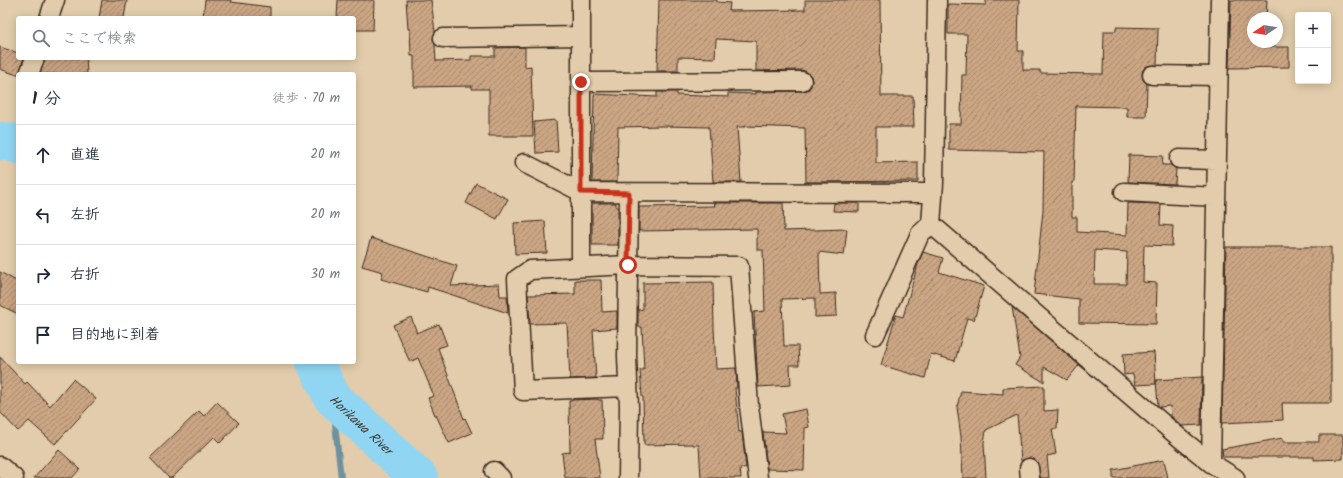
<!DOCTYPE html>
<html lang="ja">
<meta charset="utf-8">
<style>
:root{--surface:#fff;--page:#f6f6f7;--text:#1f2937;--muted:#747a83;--line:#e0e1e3}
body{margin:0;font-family:Kalam,"Klee One",sans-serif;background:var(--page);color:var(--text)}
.controls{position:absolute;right:12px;top:12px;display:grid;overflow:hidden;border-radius:4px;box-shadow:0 2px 10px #0003}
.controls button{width:36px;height:36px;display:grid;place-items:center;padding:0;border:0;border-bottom:1px solid var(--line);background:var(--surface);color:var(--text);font:20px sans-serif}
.compass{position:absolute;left:1247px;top:12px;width:36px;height:36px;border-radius:50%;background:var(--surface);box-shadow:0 2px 10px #0003;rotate:258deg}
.stop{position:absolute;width:12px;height:12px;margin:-9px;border:3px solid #c8321e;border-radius:50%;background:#fff}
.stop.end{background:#c8321e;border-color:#fff;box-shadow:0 1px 4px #0008}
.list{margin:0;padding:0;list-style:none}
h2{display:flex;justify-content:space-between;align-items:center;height:52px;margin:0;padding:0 16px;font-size:17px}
h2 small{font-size:13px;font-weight:400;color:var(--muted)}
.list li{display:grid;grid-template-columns:26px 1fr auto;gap:12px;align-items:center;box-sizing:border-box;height:60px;padding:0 16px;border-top:1px solid var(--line)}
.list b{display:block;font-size:15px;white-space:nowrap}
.list em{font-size:13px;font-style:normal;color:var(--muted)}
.icon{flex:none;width:22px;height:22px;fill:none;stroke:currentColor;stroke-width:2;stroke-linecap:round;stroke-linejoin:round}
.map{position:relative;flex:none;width:1343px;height:478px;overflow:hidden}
.search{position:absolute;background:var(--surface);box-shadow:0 2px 10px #0003;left:16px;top:16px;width:340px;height:44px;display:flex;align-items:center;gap:10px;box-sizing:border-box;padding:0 14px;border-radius:4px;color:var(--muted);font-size:15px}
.panel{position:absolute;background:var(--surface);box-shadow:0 2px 10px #0003;left:16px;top:72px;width:340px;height:292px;border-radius:4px}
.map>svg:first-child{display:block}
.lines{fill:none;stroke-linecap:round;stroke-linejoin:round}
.stream{stroke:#6e919d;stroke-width:6}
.river{stroke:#90d5f2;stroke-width:38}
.building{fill:url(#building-hatch);stroke:#3b2a1e;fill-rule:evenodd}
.minor-casing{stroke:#3b2a1e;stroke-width:21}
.minor{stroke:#e2ccab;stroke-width:18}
.route{stroke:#c8321e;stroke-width:5}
.labels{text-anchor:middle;stroke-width:4;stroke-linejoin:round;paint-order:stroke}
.water-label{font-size:13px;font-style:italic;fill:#443b33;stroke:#e2ccab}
</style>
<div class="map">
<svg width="1343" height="478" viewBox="0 0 1343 478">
<defs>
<pattern id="building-hatch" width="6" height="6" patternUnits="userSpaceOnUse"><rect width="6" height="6" fill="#cba684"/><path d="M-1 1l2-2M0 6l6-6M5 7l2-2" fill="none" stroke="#a6876b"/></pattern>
</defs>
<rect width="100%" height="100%" fill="#e2ccab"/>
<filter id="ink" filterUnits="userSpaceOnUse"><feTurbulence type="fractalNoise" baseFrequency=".025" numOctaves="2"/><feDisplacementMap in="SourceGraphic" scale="8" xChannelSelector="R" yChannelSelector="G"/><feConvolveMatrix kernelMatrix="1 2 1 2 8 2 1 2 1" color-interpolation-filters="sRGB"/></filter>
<g filter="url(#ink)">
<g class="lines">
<!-- stream -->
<path class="stream" d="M332 397 341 478"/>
<!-- river -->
<g class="river">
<path d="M0 141 11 142 18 145"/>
<path id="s1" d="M315 362 332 397 419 478"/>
</g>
</g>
<!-- building -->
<path class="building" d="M102 0H127L124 18H99Z
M205 0H231V2L270 7V18H203Z
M338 0H374L373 30H354V18H337Z
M406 0H431L435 32 433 39 435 45 436 61 471 60V56H495V48L525 47V67L531 66 533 136H489V89H472V86L414 87V56H411L410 29H408Z
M659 0H717V2L730 3 729 11 805 10V0H880L881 96H913L914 127H876V163L918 162V181L806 182 805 128 745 126V127H737L741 182H713L709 127 663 126 618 127 617 182H592L594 94 657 97V92H677V95L728 97V93L756 94V92L802 91 808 90 811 86 812 81 811 76 807 72 802 70 756 71V41L716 39 715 58 678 57V71H657Z
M986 0H1019L1018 51H1023V70H1040V73L1103 74 1104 31H1116V27L1158 28 1157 65 1147 66 1143 70 1142 74 1143 80 1147 84 1146 117H1127V107L1076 106 1074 182H1072V217H1077V232L1127 235 1128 203 1161 204 1160 225 1173 226 1172 246 1144 245 1143 282 1157 283 1156 324 1079 323V299L1034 294 1043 211 1044 152 949 150V124H961L962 75H966L967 34H948V4L986 5ZM1095 250 1127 252 1126 284H1094Z
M1231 0H1267L1266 18H1253V42H1265V47H1289V67L1229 68Z
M0 47 18 53V58H24L19 74H14L0 69Z
M45 58H86L87 74H40Z
M556 120 558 152 536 153 534 122Z
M1129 155 1163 156 1162 165H1171L1176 169 1175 184 1128 182Z
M476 183 508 199 497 219 466 203Z
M592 203H616V207H618V245H592Z
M714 203H783L784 231 847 229 844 255 819 252 820 294 836 293 837 316 815 317V298L782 299 784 346H798L799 365H790L791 385 758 387 754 312 765 311 763 250H757V229L639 231V207L715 206Z
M834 203H859V212L833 211Z
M545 221 547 253 515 254 514 223Z
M371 238 457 266 451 286 499 284 500 296H507L508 313 428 287 427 292 381 279 383 272 362 266Z
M1226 247H1331V403H1282L1283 420 1222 423Z
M923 252 943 258 939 272 984 286 974 320 967 318 955 361 931 354 925 378 881 365 896 315 903 317 918 264Z
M0 272 18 282V314L0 305Z
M575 280H601L602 312 617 311V328L593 330 596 378 570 379 567 323 530 324 528 295 575 294Z
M713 282 714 327 716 369 736 368 737 388H735L739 432H742L746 468H740L741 478H701L699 445H693V444L644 445 643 397H642L640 370H644L642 327H638V310L643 309V283Z
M1012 307 1079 365 1067 380 1044 367V382L1015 365 1020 357Z
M411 317 416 330V333L439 324 447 345 438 348 464 419 465 418 472 433 449 443 436 415H435L428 398 434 396 418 358 410 362 393 325Z
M1154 352 1156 384 1135 385 1133 374 1124 375 1123 354Z
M0 357 25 384 27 382 50 406 73 379 96 399 55 444 29 421 18 431 0 412Z
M1202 377 1201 425 1182 426 1171 416 1170 406 1160 407 1158 406 1156 380Z
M1044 386V411L1058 410 1057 429H1052L1056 454 1047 456 1049 478H1040L1039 467 1037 462 1034 459 1028 458 1021 461 1017 415 986 430 984 443 986 478H963L961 437 957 407 961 391 1003 394V388Z
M598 399V400H602L603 439H595L600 478H565L562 453 570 452 569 401H572V400Z
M217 402 239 423 220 443 214 437 172 478H169L150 458 199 411 204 416Z
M806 409 809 427 805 428 804 470 767 469 763 432 786 433 782 414Z
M1319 435H1343V459L1314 460V457H1223L1222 449 1283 438V442H1319Z
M59 450 80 469 72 478H34Z
M1164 460 1168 478H1113V470Z"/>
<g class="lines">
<!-- minor casing -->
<g class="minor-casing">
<path id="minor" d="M581 0V267
M937 0 934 183 931 224 1181 439 1211 463 1235 478
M49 18 55 0
M443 38 581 36
M29 74 35 58
M1152 75 1218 76
M581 82 802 81
M1179 159 1216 160
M524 163 581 192 933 193
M1124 192 1216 197
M875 335 920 234 931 224
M628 387 523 391 517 279 530 270 628 265 739 266 749 406 758 478
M1211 463 1220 0
M0 466 14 478
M1029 468 1030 478
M494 471 501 478
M628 478 629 407 627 356 629 193"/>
</g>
<!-- minor -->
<use href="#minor" class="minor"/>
</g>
</g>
<g class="lines" filter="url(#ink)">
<!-- route -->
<path class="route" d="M581 82V192L629 193 628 265"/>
</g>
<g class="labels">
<!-- water labels -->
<g class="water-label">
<text dy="5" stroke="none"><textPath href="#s1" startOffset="79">Horikawa River</textPath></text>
</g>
</g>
</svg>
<div class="controls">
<button>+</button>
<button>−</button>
</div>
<svg class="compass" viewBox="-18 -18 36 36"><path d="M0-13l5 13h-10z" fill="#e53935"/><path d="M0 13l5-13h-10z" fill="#747a83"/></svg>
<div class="stop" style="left:628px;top:265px"></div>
<div class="stop end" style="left:581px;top:82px"></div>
<div class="search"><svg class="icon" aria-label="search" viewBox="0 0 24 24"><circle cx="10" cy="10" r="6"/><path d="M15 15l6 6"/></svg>ここで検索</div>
<section class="panel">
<h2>1 分<small>徒歩 · 70 m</small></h2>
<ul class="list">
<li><svg class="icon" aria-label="ahead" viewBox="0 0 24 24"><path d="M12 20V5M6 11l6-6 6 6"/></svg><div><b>直進</b></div><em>20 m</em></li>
<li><svg class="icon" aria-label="left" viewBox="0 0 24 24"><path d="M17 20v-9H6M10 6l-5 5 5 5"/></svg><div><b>左折</b></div><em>20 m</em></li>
<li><svg class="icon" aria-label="right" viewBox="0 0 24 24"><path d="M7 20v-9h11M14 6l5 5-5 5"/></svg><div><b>右折</b></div><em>30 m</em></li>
<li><svg class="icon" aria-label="arrive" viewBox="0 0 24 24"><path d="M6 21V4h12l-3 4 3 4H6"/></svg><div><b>目的地に到着</b></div></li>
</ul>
</section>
</div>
